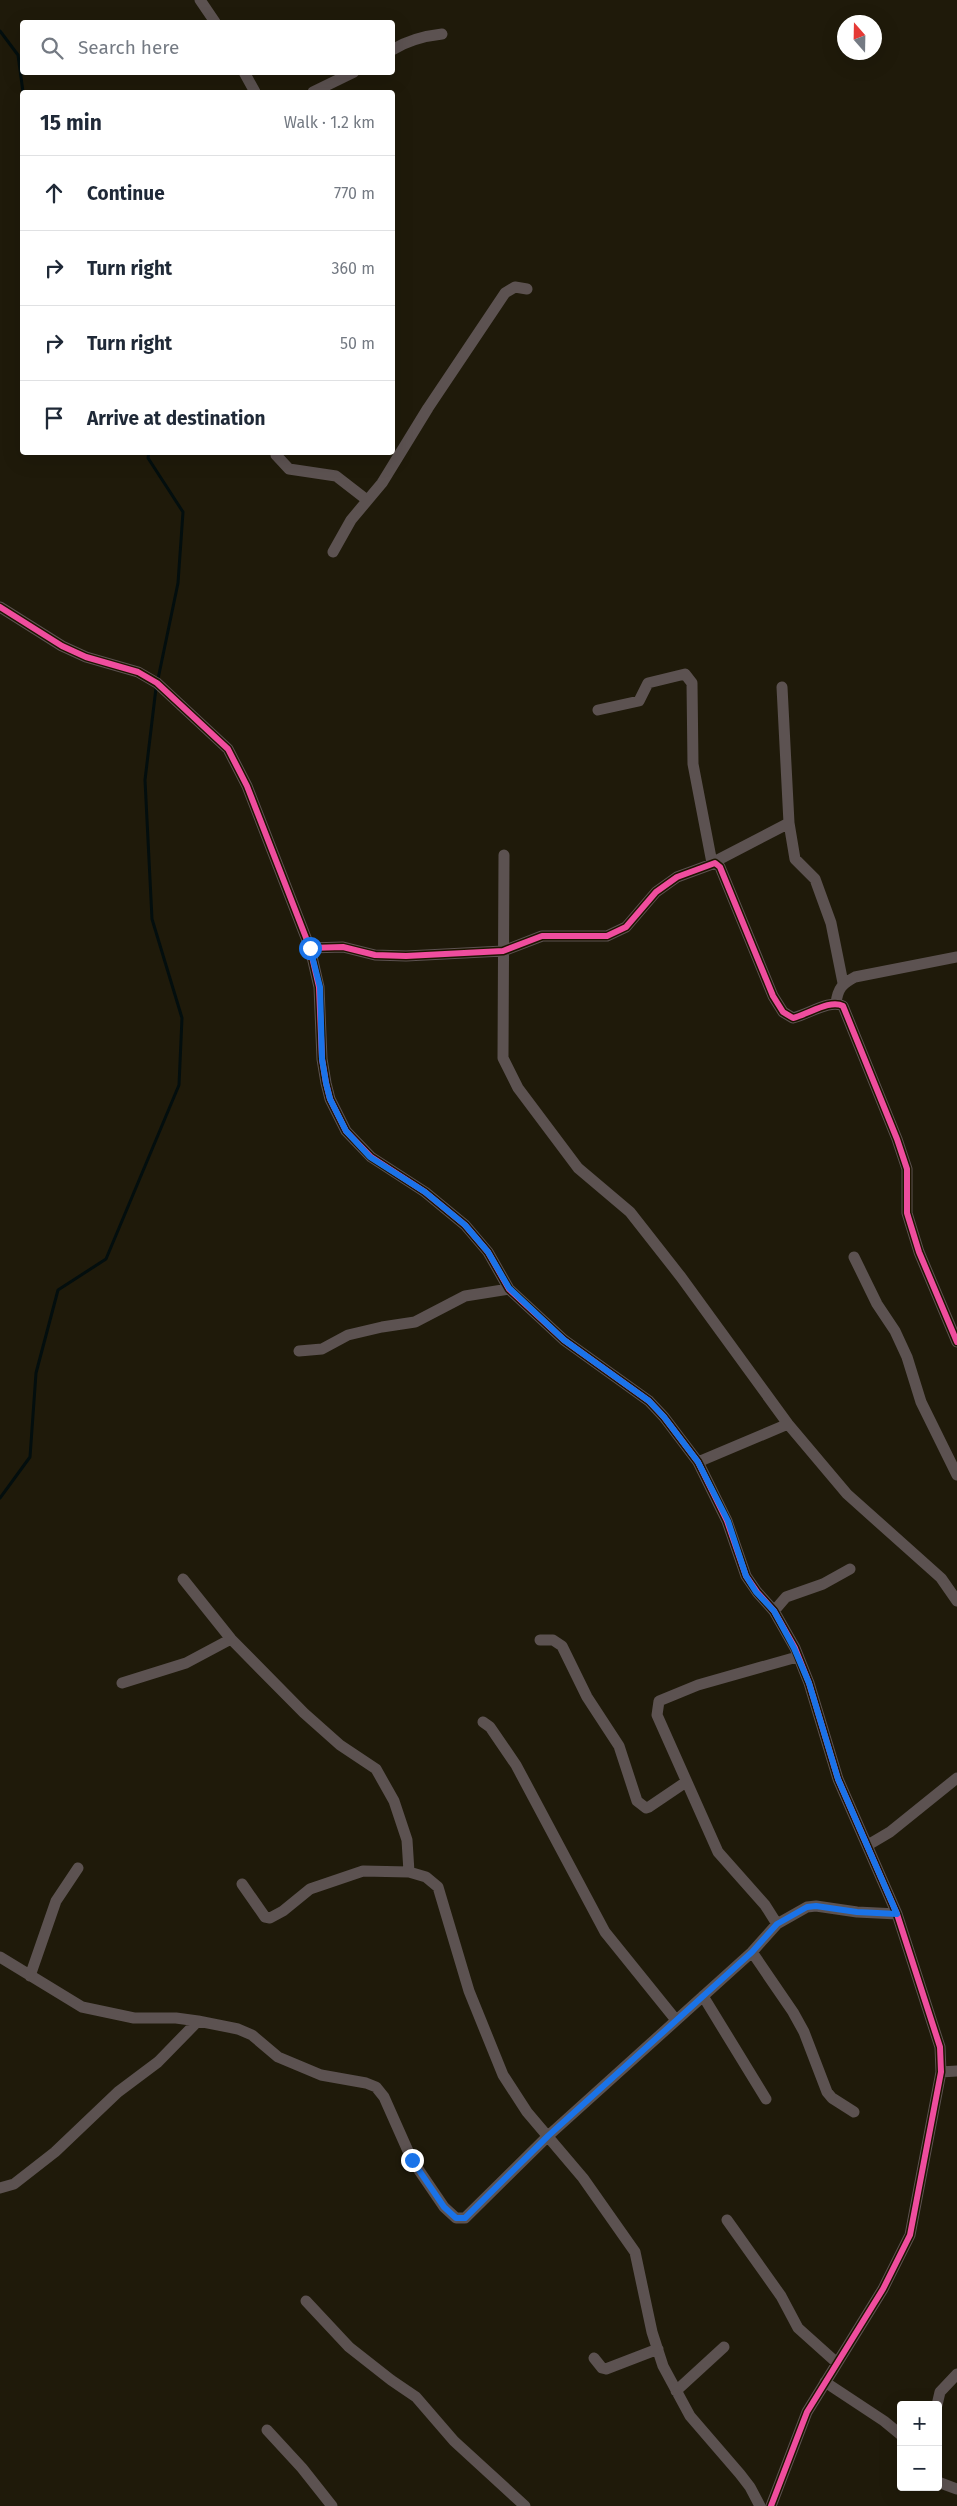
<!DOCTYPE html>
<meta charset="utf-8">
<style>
:root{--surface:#fff;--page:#f2f2f3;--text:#1f2937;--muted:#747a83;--line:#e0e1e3}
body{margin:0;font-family:"Fira Sans",sans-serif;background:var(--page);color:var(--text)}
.controls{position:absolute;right:15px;bottom:15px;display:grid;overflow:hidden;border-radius:5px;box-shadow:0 5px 20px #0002}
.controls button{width:45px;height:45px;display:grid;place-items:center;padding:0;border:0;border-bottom:1px solid var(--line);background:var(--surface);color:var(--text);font:25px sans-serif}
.compass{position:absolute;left:837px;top:15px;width:45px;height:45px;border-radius:50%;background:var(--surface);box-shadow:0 5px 20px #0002;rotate:340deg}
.stop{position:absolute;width:15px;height:15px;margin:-11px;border:4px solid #1a73e8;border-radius:50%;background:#fff}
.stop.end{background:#1a73e8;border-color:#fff;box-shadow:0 1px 5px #0008}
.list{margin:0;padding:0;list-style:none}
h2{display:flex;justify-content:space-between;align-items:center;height:65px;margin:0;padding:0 20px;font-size:21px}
h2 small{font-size:16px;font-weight:400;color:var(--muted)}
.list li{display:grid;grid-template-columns:32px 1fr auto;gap:15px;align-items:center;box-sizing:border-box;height:75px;padding:0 20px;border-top:1px solid var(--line)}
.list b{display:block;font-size:19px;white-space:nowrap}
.list em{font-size:16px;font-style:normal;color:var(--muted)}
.icon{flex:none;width:28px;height:28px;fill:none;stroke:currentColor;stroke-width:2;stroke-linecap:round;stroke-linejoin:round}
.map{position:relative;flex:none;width:957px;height:2506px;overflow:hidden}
.search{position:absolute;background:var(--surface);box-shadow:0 5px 20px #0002;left:20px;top:20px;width:375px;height:55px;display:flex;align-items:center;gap:12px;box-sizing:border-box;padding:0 18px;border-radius:5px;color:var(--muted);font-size:19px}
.panel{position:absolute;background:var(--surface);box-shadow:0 5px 20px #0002;left:20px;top:90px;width:375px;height:365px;border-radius:5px}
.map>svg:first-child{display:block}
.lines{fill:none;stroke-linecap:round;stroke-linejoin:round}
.stream{stroke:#030e0e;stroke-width:3}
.minor{stroke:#5c5251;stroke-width:11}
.cycleway-casing{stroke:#1d1500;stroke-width:9}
.cycleway{stroke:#ef4d9e;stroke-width:6}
.route{stroke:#1a73e8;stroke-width:6}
</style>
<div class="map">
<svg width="957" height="2506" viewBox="0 0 957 2506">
<rect width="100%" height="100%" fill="#1f1a0a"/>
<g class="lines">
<!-- stream -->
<path class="stream" d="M0 31 18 55 23 92
M149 452 148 458 183 512 178 583 158 679
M0 1498 30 1457 36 1373 58 1290 106 1259 179 1085 182 1018 152 919 145 780 156 688"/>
<!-- minor -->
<path class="minor" d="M200 0 215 22
M392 50C408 40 424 36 442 34
M244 72 255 92
M313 92 354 72
M277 452 276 455 289 469 336 476 367 500
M333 552 351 520 382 483 428 408 505 293 515 287 527 289
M0 607 62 646 86 657 138 672 157 683 228 749 247 786 310 948 319 987 322 1059 326 1083 330 1099 346 1131 371 1157 425 1192 465 1225 488 1252 509 1289 564 1340 649 1401 664 1417 698 1462 727 1521 746 1576 757 1592 774 1611 795 1648 809 1683 838 1779 897 1914 940 2047 941 2072 910 2235 883 2289 807 2412 771 2506
M598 710 639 701 648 683 685 674 692 683 693 764 712 863 789 823 782 687
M789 823 795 859 815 879 831 923 843 983
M504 855 503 1058 518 1088 578 1168 630 1212 681 1277 788 1424 847 1494 941 1578 957 1601
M310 948 343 947 375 955 406 956 503 951 542 936H607L626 927 656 892 677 877 715 863 720 867 773 996 783 1012 793 1018C809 1014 830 999 843 1006L897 1139 907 1169V1213L919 1252 957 1342
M836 1003C838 988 842 984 855 977L957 957
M854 1257 877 1304 895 1331 907 1357 921 1402 957 1475
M299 1351 322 1349 348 1335 382 1327 415 1322 465 1296 509 1289
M698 1462 788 1424
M183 1579 231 1639 304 1713 340 1745 376 1769 394 1801 407 1840 409 1872
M774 1611 786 1597 823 1584 850 1569
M540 1640H553L562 1646 587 1697 619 1746 637 1801 646 1808 649 1807 686 1782
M122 1683 186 1663 231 1639
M483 1722 490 1727 516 1765 605 1932 676 2020
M868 1845 890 1832 957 1778
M242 1884 265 1917 270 1918 283 1911 310 1889 363 1871 409 1872 426 1877 438 1887 469 1991 503 2075 527 2112 583 2178 635 2252 652 2332 663 2366 690 2416 740 2474 750 2487 760 2506
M777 1924 765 1905 718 1852 657 1715 659 1701 698 1685 797 1657
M752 1952 793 2012 804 2032 827 2092 832 2098 854 2112
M0 1957 82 2007 134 2018H176L198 2021 158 2062 118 2092 55 2152 14 2184 0 2188
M30 1976 56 1901 78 1868
M703 1996 766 2099
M198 2021 238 2029 252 2035 278 2057 321 2075 366 2083 376 2087 384 2097 412 2160 444 2207 456 2218H465L548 2136 752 1952 777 1924 807 1907 816 1906 857 1912 897 1914
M941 2072 957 2071
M727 2220 781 2296 798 2328 837 2363
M306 2301 349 2347 391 2380 416 2397 454 2441 525 2506
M594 2358 602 2368 606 2369 658 2349
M825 2382 884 2421 901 2435
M676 2391 724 2347
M937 2405 940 2392 957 2374
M267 2430 302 2468 332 2506
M938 2482 957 2489"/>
<!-- cycleway casing -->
<g class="cycleway-casing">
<path id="cycleway" d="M0 607 62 646 86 657 138 672 157 683 228 749 247 786 310 948 319 987 322 1059 326 1083 330 1099 346 1131 371 1157 425 1192 465 1225 488 1252 509 1289 564 1340 649 1401 664 1417 698 1462 727 1521 746 1576 757 1592 774 1611 795 1648 809 1683 838 1779 897 1914 940 2047 941 2072 910 2235 883 2289 807 2412 771 2506
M310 948 343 947 375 955 406 956 503 951 542 936H607L626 927 656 892 677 877 715 863 720 867 773 996 783 1012 793 1018C809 1014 830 999 843 1006L897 1139 907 1169V1213L919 1252 957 1342"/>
</g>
<!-- cycleway -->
<use href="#cycleway" class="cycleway"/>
</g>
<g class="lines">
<!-- route -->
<path class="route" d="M310 948 320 987 322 1059 326 1083 330 1099 346 1131 370 1157 425 1192 465 1225 488 1252 509 1288 564 1340 649 1401 664 1417 698 1462 728 1521 746 1576 756 1592 774 1611 794 1648 809 1683 838 1779 897 1914 857 1912 816 1906 807 1907 777 1924 752 1952 548 2136 465 2218H456L444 2207 412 2160"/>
</g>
</svg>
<div class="controls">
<button>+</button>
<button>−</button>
</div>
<svg class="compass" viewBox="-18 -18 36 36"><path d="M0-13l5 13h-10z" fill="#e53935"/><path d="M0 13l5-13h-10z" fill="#747a83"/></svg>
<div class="stop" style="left:310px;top:948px"></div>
<div class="stop end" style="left:412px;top:2160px"></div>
<div class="search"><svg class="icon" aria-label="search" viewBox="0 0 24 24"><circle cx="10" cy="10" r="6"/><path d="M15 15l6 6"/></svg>Search here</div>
<section class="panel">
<h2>15 min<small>Walk · 1.2 km</small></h2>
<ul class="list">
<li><svg class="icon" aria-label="ahead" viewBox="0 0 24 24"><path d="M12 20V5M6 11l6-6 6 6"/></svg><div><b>Continue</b></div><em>770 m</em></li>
<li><svg class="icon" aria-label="right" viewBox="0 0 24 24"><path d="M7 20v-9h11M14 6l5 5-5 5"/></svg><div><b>Turn right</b></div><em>360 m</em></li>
<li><svg class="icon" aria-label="right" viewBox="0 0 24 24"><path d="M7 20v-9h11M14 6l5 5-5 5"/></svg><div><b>Turn right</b></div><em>50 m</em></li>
<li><svg class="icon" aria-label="arrive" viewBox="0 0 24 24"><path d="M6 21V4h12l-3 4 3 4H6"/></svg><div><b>Arrive at destination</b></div></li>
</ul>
</section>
</div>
